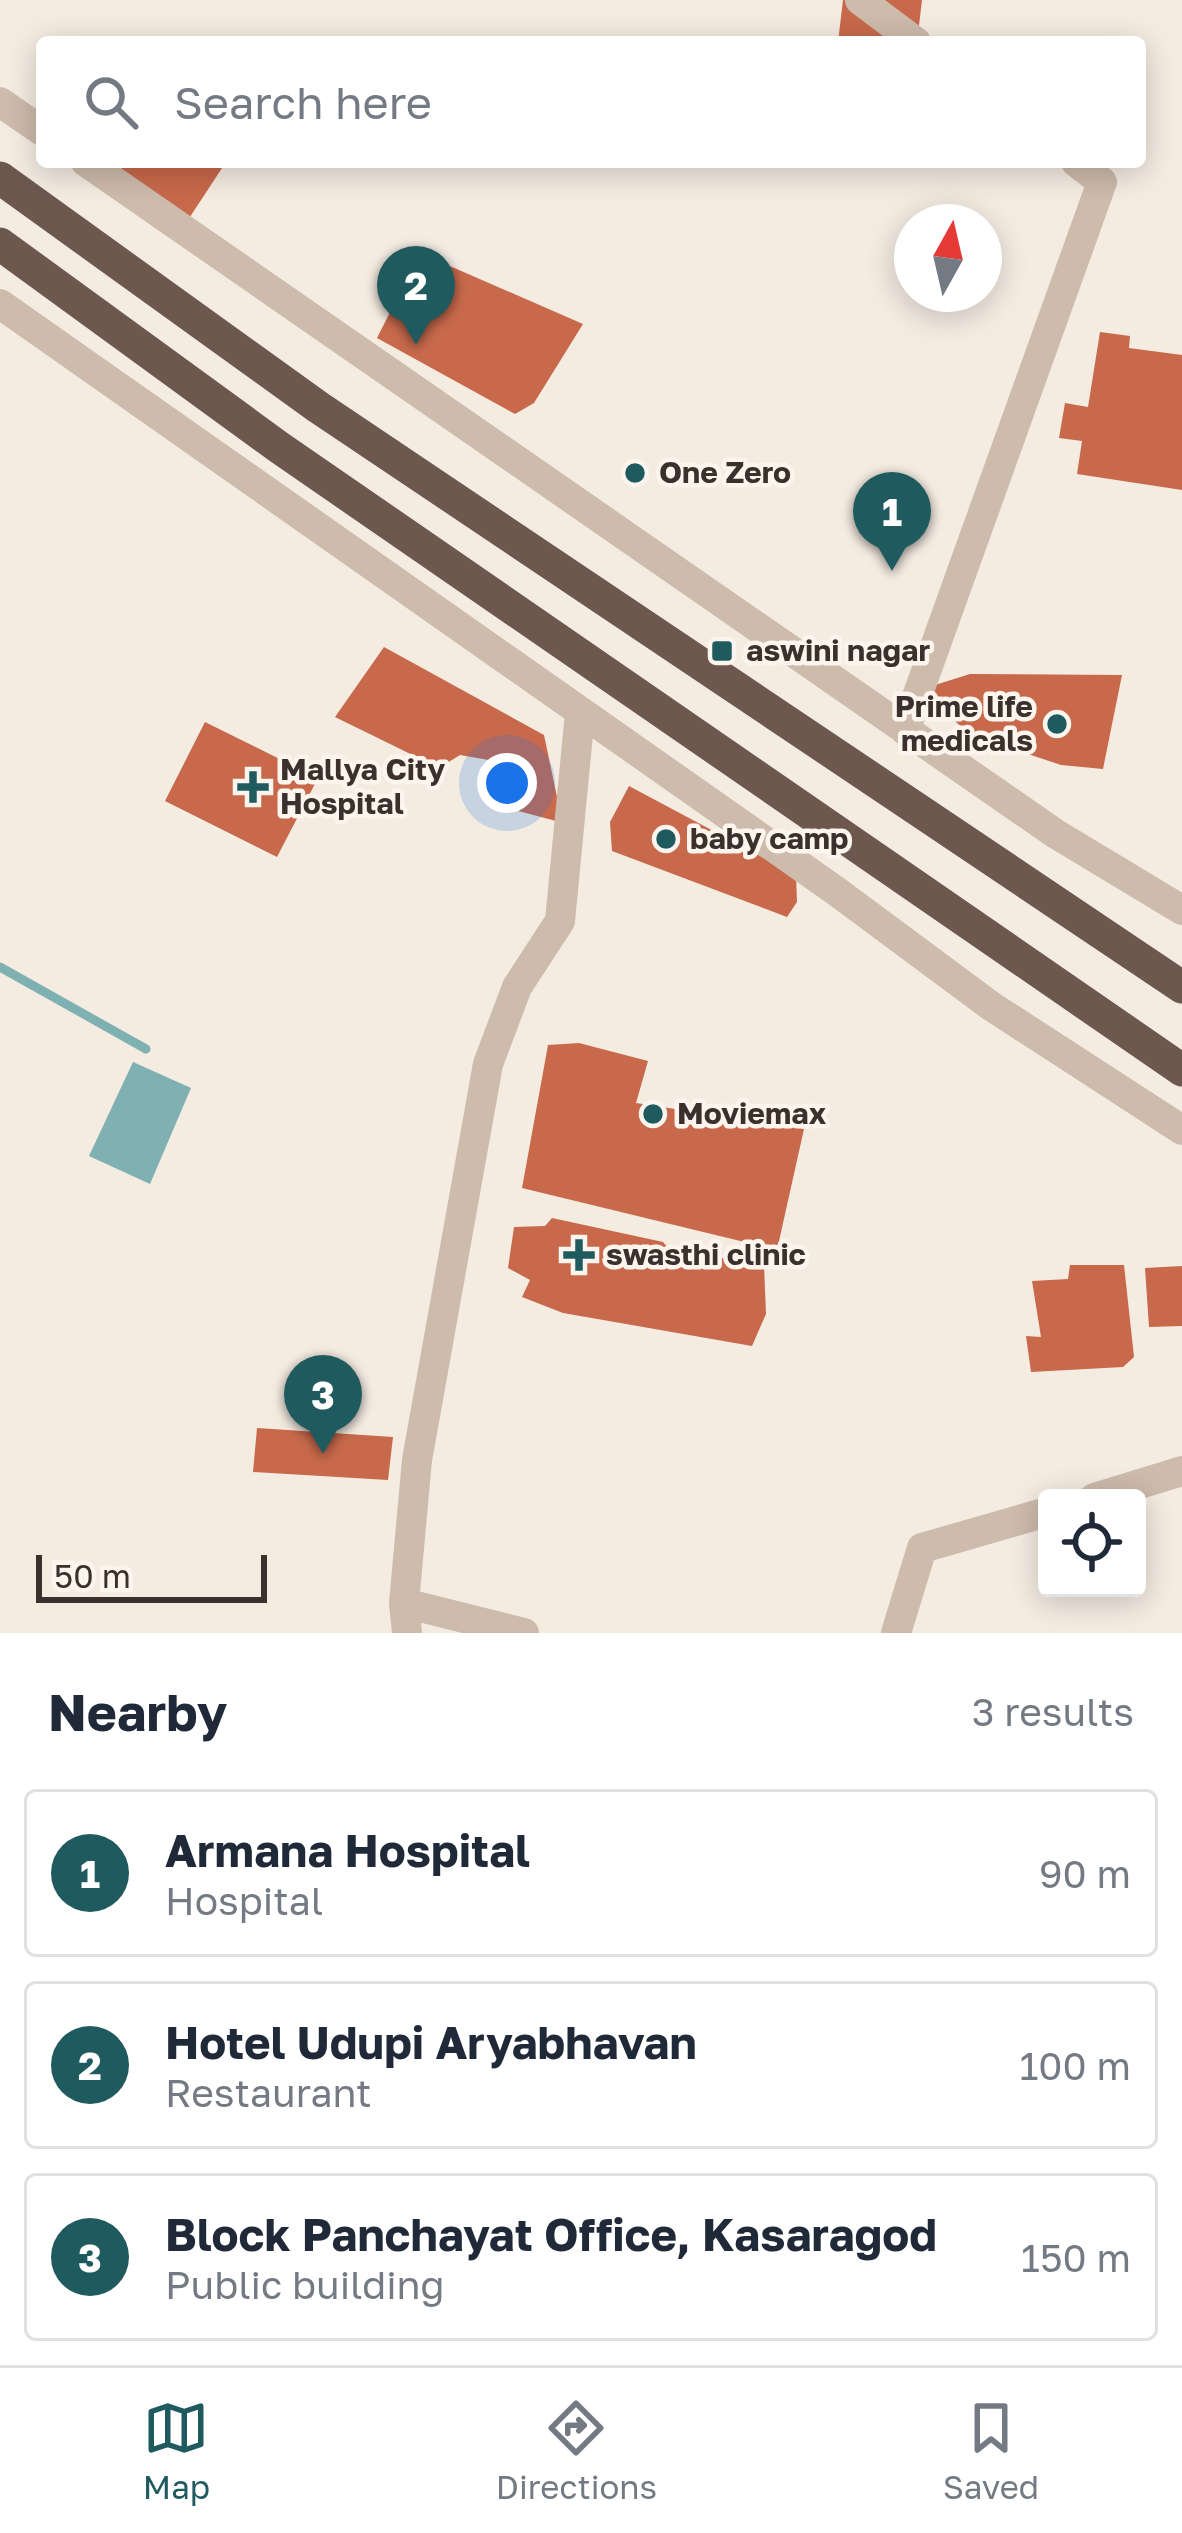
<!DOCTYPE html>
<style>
:root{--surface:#fff;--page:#f6f6f7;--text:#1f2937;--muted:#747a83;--line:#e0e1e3;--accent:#1f5a5e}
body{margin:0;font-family:"Golos Text",sans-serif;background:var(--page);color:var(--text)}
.controls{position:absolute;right:36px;bottom:36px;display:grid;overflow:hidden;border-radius:12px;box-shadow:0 6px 30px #0003}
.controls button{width:108px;height:108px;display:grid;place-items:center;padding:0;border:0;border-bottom:3px solid var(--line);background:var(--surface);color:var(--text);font:60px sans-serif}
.compass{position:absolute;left:894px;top:204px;width:108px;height:108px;border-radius:50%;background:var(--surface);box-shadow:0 6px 30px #0003;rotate:8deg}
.scale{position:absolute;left:36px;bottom:30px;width:231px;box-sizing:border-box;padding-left:12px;border:6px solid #3b302b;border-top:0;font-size:33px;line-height:42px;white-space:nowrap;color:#3b302b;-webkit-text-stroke:9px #fbf5ee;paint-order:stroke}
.you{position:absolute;left:507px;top:783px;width:42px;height:42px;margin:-30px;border:9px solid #fff;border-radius:50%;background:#1a73e8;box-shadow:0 0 0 18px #1a73e833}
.badge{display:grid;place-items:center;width:78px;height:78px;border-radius:50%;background:var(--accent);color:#fff;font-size:39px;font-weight:700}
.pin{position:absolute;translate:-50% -99px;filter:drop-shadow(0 3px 6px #0008)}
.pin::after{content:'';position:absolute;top:63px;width:42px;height:36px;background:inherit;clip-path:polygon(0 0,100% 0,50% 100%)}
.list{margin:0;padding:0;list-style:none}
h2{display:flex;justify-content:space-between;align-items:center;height:156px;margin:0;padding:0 48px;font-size:51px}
h2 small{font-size:39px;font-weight:400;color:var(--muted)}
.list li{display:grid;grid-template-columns:78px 1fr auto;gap:36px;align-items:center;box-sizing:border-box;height:168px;margin:0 24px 24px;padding:0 24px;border:3px solid var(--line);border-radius:12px}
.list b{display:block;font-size:45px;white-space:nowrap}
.list p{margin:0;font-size:39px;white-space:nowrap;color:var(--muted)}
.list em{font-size:39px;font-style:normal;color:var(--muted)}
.icon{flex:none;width:66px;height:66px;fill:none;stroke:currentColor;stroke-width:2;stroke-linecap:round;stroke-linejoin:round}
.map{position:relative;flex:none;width:1182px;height:1633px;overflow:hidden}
.search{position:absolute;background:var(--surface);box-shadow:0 6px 30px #0003;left:36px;right:36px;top:36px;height:132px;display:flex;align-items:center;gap:30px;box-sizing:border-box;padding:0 42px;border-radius:12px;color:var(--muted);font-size:45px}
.sheet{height:732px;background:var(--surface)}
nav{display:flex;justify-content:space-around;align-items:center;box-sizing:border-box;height:168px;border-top:3px solid var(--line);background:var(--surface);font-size:33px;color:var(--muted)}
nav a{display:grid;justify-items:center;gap:6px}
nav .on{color:var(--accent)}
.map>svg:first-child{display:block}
.water{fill:#7fb0b2}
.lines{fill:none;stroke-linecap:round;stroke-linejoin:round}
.stream{stroke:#7fb0b2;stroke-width:9}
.building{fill:#c8694b}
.minor{stroke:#cdbbac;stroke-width:30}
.tertiary{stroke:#cdbbac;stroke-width:30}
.trunk{stroke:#6c584f;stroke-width:33}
.poi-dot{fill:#1f5a5e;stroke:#fbf5ee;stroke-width:4.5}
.labels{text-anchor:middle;stroke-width:9;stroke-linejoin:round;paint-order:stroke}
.poi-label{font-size:30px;font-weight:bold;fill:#3b302b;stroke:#fbf5ee;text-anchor:start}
</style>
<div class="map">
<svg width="1182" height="1633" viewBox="0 0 1182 1633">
<rect width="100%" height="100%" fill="#f4ebe1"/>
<!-- water -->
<path class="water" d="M133 1062 191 1088 150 1184 89 1156Z"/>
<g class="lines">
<!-- stream -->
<path class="stream" d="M0 967 146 1049"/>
</g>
<!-- building -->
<path class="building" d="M843 0H922L917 42H838Z
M106 162H226L184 226Z
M420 253 583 324 534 403 515 414 377 338Z
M1100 332 1130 336 1129 348 1182 355V490L1077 474 1082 441 1059 438 1065 403 1088 407Z
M384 647 544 735 560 811 556 821 485 802 500 762 460 755 439 768 335 717Z
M970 674 1122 675 1103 769 1061 765 971 735 935 704V685Z
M205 722 318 778 277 857 165 801Z
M629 786 796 875 797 902 787 917 612 851 610 822Z
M579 1043 648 1061 636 1103 804 1129 777 1250 522 1188 548 1045Z
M552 1218 663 1242 669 1249 764 1265 766 1314 752 1346 563 1313 522 1297 530 1280 508 1268 514 1227 545 1226Z
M1070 1265H1124L1134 1357 1123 1367 1031 1372 1026 1336 1041 1337 1032 1281 1068 1279Z
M1182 1266V1326L1149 1327 1145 1268Z
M257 1428 393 1437 388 1480 253 1472Z"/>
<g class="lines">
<!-- minor -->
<path class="minor" d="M860 0 916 42
M905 730 1102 182 1076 162
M1094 1498 1182 1471
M404 1603 524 1633
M407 1633 404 1603 417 1460 488 1064 517 987 560 921 580 713
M896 1633 922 1548 1047 1512"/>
<!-- tertiary -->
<path class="tertiary" d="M0 102 42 131
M86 162 1056 834 1182 910
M0 304 836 891 991 1006 1182 1130"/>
<!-- trunk -->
<path class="trunk" d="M0 178 318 407 1182 987
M0 244 280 448 1182 1070"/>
</g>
<!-- markers -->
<g class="poi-dot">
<circle cx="635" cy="473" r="12"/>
<rect x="710" y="639" width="24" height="24" rx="6"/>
<circle cx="1057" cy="724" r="12"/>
<path d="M247 769h12v12h12v12h-12v12h-12v-12h-12v-12h12z"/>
<circle cx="666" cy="839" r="12"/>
<circle cx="653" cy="1114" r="12"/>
<path d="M573 1237h12v12h12v12h-12v12h-12v-12h-12v-12h12z"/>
</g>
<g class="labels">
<!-- poi labels -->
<g class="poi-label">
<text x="659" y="483">One Zero</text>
<text x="746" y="661">aswini nagar</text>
<text x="1033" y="717" text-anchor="end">Prime life<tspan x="1033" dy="34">medicals</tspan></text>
<text x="280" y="780">Mallya City<tspan x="280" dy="34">Hospital</tspan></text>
<text x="690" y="849">baby camp</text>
<text x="677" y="1124">Moviemax</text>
<text x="606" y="1265">swasthi clinic</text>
</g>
</g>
</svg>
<div class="controls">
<button><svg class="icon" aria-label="locate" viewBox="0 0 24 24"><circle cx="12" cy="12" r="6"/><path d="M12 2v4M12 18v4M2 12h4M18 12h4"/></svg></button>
</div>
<svg class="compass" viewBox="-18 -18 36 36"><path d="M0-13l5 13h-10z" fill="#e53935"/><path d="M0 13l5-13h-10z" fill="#747a83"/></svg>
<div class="scale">50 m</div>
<div class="you"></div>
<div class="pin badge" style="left:892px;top:571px">1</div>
<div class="pin badge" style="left:416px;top:345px">2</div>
<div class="pin badge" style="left:323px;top:1454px">3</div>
<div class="search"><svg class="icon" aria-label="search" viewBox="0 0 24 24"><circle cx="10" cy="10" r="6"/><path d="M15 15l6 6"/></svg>Search here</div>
</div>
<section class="sheet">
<h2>Nearby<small>3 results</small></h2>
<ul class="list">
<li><span class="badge">1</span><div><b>Armana Hospital</b><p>Hospital</p></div><em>90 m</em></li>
<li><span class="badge">2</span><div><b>Hotel Udupi Aryabhavan</b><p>Restaurant</p></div><em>100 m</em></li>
<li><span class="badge">3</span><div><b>Block Panchayat Office, Kasaragod</b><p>Public building</p></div><em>150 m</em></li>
</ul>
</section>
<nav>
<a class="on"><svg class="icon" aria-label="map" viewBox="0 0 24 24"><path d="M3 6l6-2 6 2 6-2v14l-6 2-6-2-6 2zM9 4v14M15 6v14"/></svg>Map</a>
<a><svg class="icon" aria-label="directions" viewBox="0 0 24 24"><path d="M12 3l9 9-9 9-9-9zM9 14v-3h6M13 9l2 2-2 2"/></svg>Directions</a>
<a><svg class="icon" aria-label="saved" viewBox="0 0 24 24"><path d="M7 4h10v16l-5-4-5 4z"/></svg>Saved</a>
</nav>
